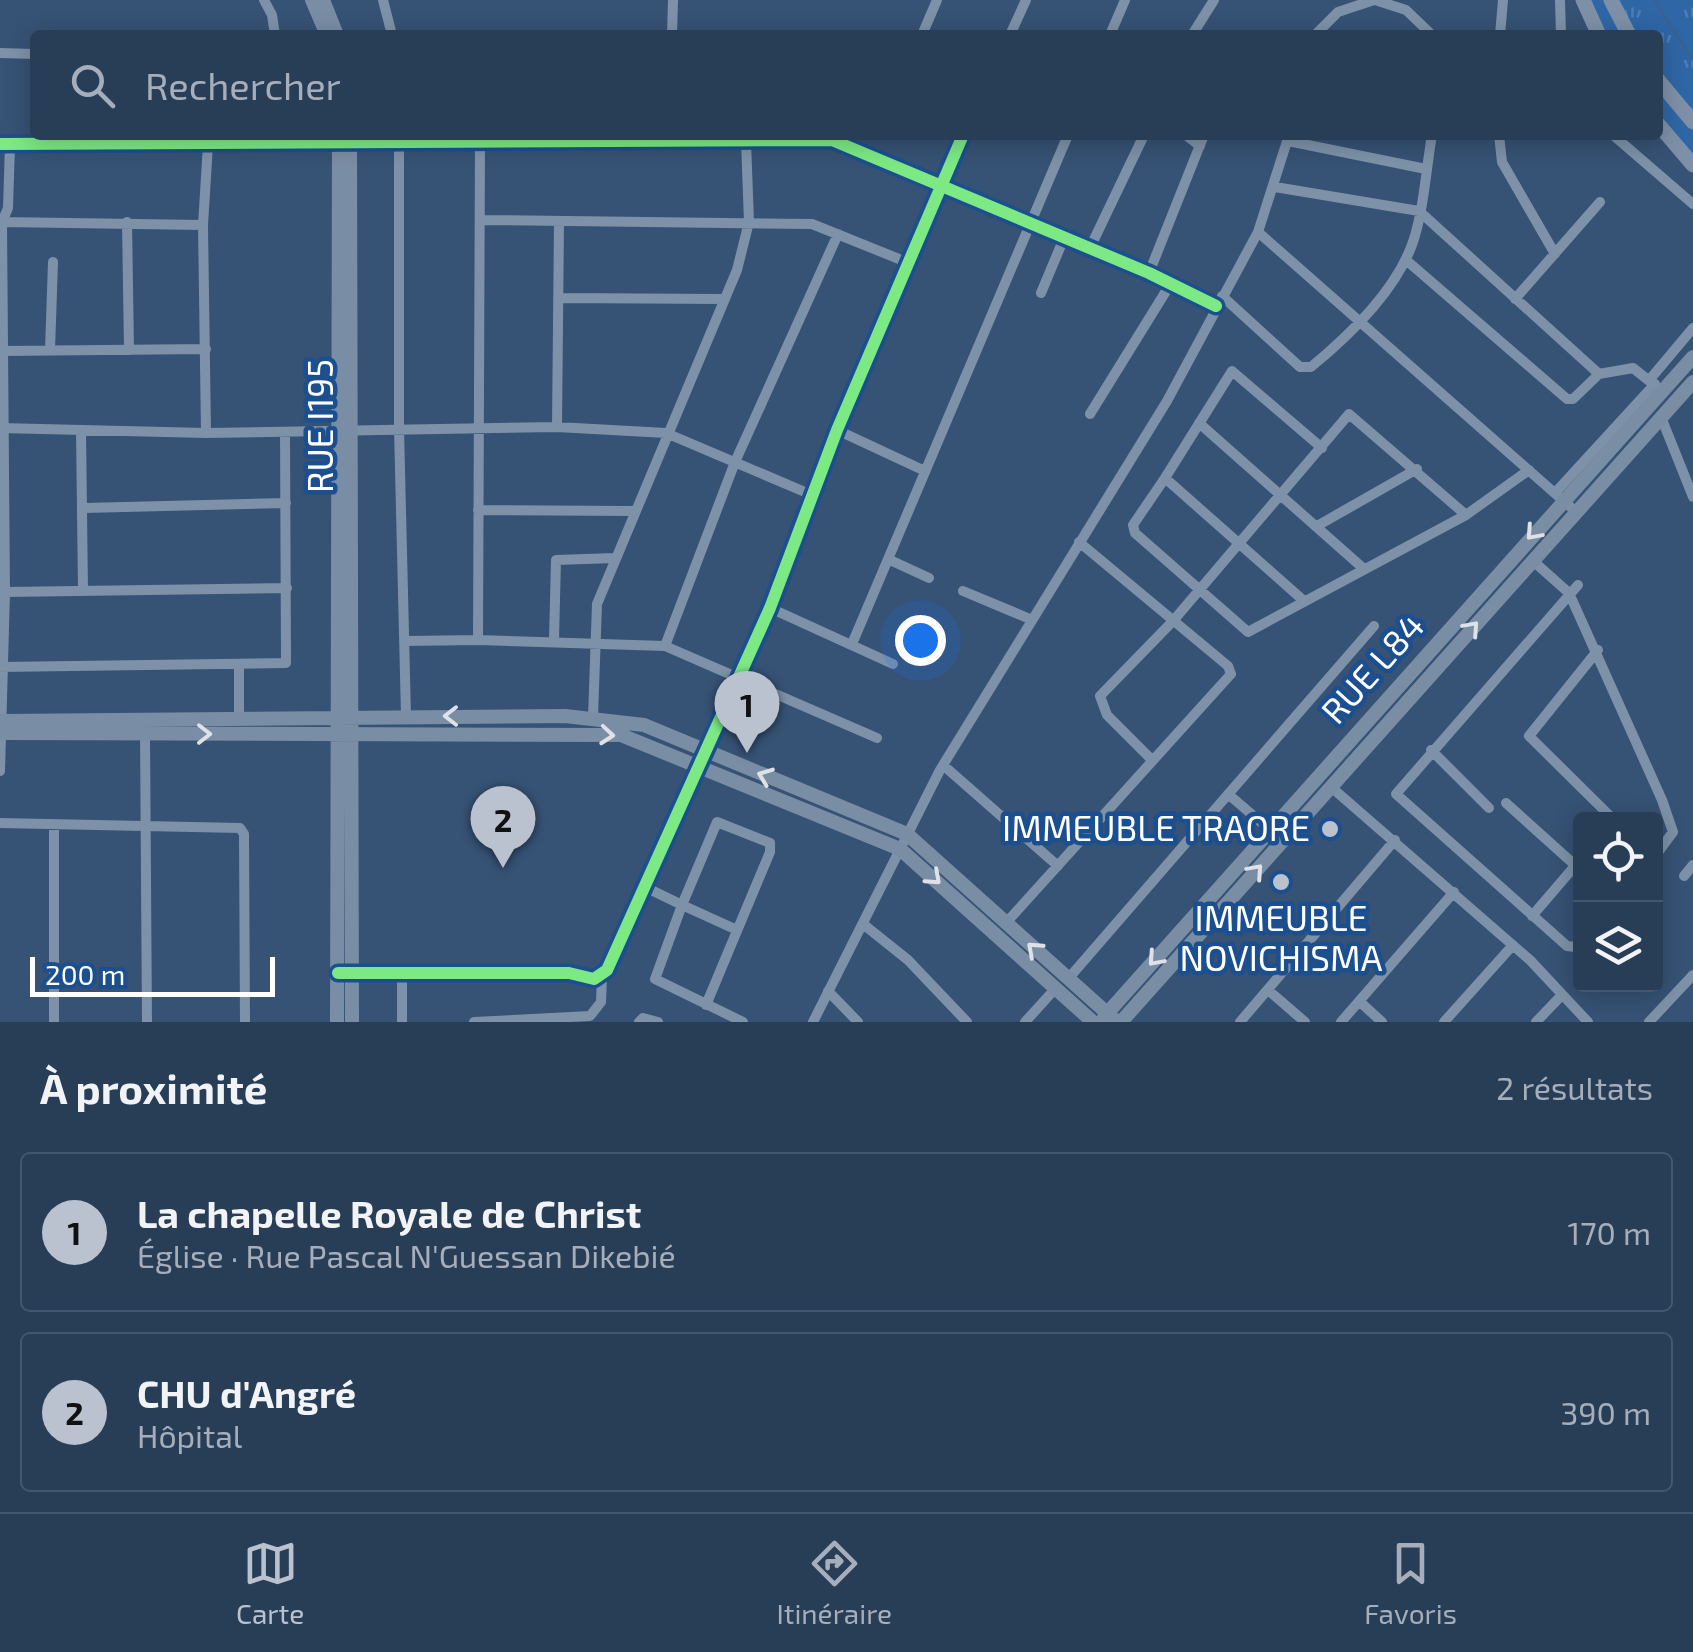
<!DOCTYPE html>
<html lang="fr">
<meta charset="utf-8">
<style>
:root{--surface:#283e57;--page:#30455d;--text:#f1f3f6;--muted:#a5aeba;--line:#44576d;--accent:#b9c2ce}
body{margin:0;font-family:"Exo 2",sans-serif;background:var(--page);color:var(--text)}
.controls{position:absolute;right:30px;bottom:30px;display:grid;overflow:hidden;border-radius:10px;box-shadow:0 5px 25px #0003}
.controls button{width:90px;height:90px;display:grid;place-items:center;padding:0;border:0;border-bottom:2px solid var(--line);background:var(--surface);color:var(--text);font:50px sans-serif}
.scale{position:absolute;left:30px;bottom:25px;width:245px;box-sizing:border-box;padding-left:10px;border:5px solid #fff;border-top:0;font-size:28px;line-height:35px;white-space:nowrap;color:#fff;-webkit-text-stroke:8px #1b4f8f;paint-order:stroke}
.you{position:absolute;left:920px;top:640px;width:35px;height:35px;margin:-25px;border:8px solid #fff;border-radius:50%;background:#1a73e8;box-shadow:0 0 0 15px #1a73e833}
.badge{display:grid;place-items:center;width:65px;height:65px;border-radius:50%;background:var(--accent);color:#111;font-size:32px;font-weight:700}
.pin{position:absolute;translate:-50% -82px;filter:drop-shadow(0 2px 5px #0008)}
.pin::after{content:'';position:absolute;top:52px;width:35px;height:30px;background:inherit;clip-path:polygon(0 0,100% 0,50% 100%)}
.list{margin:0;padding:0;list-style:none}
h2{display:flex;justify-content:space-between;align-items:center;height:130px;margin:0;padding:0 40px;font-size:42px}
h2 small{font-size:32px;font-weight:400;color:var(--muted)}
.list li{display:grid;grid-template-columns:65px 1fr auto;gap:30px;align-items:center;box-sizing:border-box;height:160px;margin:0 20px 20px;padding:0 20px;border:2px solid var(--line);border-radius:10px}
.list b{display:block;font-size:38px;white-space:nowrap}
.list p{margin:0;font-size:32px;white-space:nowrap;color:var(--muted)}
.list em{font-size:32px;font-style:normal;color:var(--muted)}
.icon{flex:none;width:55px;height:55px;fill:none;stroke:currentColor;stroke-width:2;stroke-linecap:round;stroke-linejoin:round}
.map{position:relative;flex:none;width:1693px;height:1022px;overflow:hidden}
.search{position:absolute;background:var(--surface);box-shadow:0 5px 25px #0003;left:30px;right:30px;top:30px;height:110px;display:flex;align-items:center;gap:25px;box-sizing:border-box;padding:0 35px;border-radius:10px;color:var(--muted);font-size:38px}
.sheet{height:490px;background:var(--surface)}
nav{display:flex;justify-content:space-around;align-items:center;box-sizing:border-box;height:140px;border-top:2px solid var(--line);background:var(--surface);font-size:28px;color:var(--muted)}
nav a{display:grid;justify-items:center;gap:5px}
nav .on{color:var(--accent)}
.map>svg:first-child{display:block}
.grass{fill:url(#grass-tufts)}
.lines{fill:none;stroke-linecap:round;stroke-linejoin:round}
.stream{stroke:#3b618d;stroke-width:2.5}
.minor{stroke:#7d92a8;stroke-width:10}
.secondary{stroke:#798da4;stroke-width:14}
.trunk{stroke:#7e90a7;stroke-width:15}
.cycleway-casing{stroke:#1b4f8f;stroke-width:19}
.cycleway{stroke:#7ce984;stroke-width:12}
.oneway{stroke:#dee2e8}
.poi-dot{fill:#b9c2ce;stroke:#1b4f8f;stroke-width:4}
.labels{text-anchor:middle;stroke-width:9;stroke-linejoin:round;paint-order:stroke}
.street-label{font-size:35px;fill:#fff;stroke:#1b4f8f}
.poi-label{font-size:35px;fill:#fff;stroke:#1b4f8f;text-anchor:end}
</style>
<div class="map">
<svg width="1693" height="1022" viewBox="0 0 1693 1022">
<defs>
<pattern id="grass-tufts" width="24" height="20" patternUnits="userSpaceOnUse" patternTransform="scale(2.5)"><rect width="24" height="20" fill="#2f66a5"/><path d="M3 7l-1-3M5 7V3M7 7l1-3M15 17l-1-3M17 17v-4M19 17l1-3" fill="none" stroke="#4e7db2"/></pattern>
</defs>
<rect width="100%" height="100%" fill="#365274"/>
<!-- grass -->
<path class="grass" d="M1590 0H1693V155L1658 118V35H1599Z"/>
<g class="lines">
<!-- stream -->
<path class="stream" d="M1654 0 1693 60"/>
<!-- minor -->
<path class="minor" d="M264 0 272 15 275 35
M383 0 392 35
M1375 0 1406 10 1432 35
M1560 0 1561 35
M672 35 673 0
M922 35 937 0
M1010 35 1026 0
M1110 35 1125 0
M1192 35 1214 0
M1315 35 1338 12 1374 0
M1500 35 1503 0
M0 53 35 54
M1186 135 1200 146
M1499 135 1502 162 1555 254
M1613 135 1693 204
M399 137V428L406 716
M480 141 478 640 665 646 877 738
M1288 141 1426 169
M0 144 832 140 1149 273 1216 306
M1275 187 1419 211 1599 374
M480 220 812 224 909 263
M2 222 203 225 206 433
M127 222 129 350
M203 225 208 144
M1258 232 1575 511
M1089 250 1144 135
M1406 260 1567 399H1573L1599 374 1633 368 1662 391
M1149 273 1204 135
M1041 293 1064 238
M1222 296 1300 367H1311C1350 335 1396 291 1413 242 1424 209 1426 169 1432 135
M559 298 725 299
M1515 299 1600 202
M50 350 53 262
M2 351 206 349
M1651 378 1693 328
M1090 414 1171 283
M1661 417 1693 497
M1199 423 1364 569
M557 427 559 221
M0 428 206 433 557 427 666 433 812 495
M837 430 925 471
M81 431 83 590
M1165 478 1232 371 1322 448
M1555 493 1655 384
M84 508 286 503
M478 510 633 511
M1317 526 1417 469
M890 560 929 578
M1532 560 1569 593 1662 800 1673 832 1656 855
M1578 585 1396 794 1567 946 1575 947 1580 940
M963 591 1030 619
M5 592 287 588
M1304 601 1165 478 1133 525 1135 533 1248 632 1466 515 1529 470
M770 608 893 664
M554 640 556 560 615 558
M404 641 478 640
M852 644 1068 135
M665 646 735 462 838 234
M1598 650 1529 736 1613 819
M0 667 286 663 285 432
M593 717 597 604 737 270 749 222 746 141
M239 719V666
M145 734 147 1022
M1431 750 1489 808
M1152 760 1107 715 1100 696 1173 621 1349 414 1466 515
M943 765 1058 866
M0 771 5 592 2 222 8 208 10 144
M1331 787 1530 960 1588 1022
M1228 794 1270 830
M1506 803 1576 866
M0 823 240 828 244 834 245 1022
M1684 876 1693 865
M645 887 682 905 717 822 770 843V852L706 1005
M1532 916 1580 860
M863 924 908 960 967 1022
M1005 924 1231 674 1228 666 1079 542
M737 930 682 905 655 979 743 1022
M338 973H569L594 979 607 970 770 608 837 430 963 135
M1068 979 1374 626
M1268 990 1305 1022
M828 991 858 1022
M1359 1001 1382 1022
M54 1022V826
M402 1022V974
M474 1022 590 1016 601 1002 602 977
M639 1022 643 1018 658 1022
M813 1022 940 770 1167 401 1258 232 1289 135
M1025 1022 1055 989
M1240 1022 1395 840
M1341 1022 1454 892
M1444 1022 1513 945
M1536 1022 1560 997
M1649 1022 1693 975"/>
<!-- secondary -->
<path class="secondary" d="M312 0 327 35
M323 0 337 35
M350 135 352 1022
M0 721 565 716 644 725 907 834 1117 1022
M0 733 621 735 900 849 1093 1022
M1104 1017 1693 357
M337 1022 339 135
M1121 1022 1693 382"/>
<!-- trunk -->
<path class="trunk" d="M1583 0 1599 35
M1611 0 1629 35
M1658 80 1693 122
M1658 124 1693 165"/>
<!-- cycleway casing -->
<g class="cycleway-casing">
<path id="cycleway" d="M0 144 832 140 1149 273 1216 306
M338 973H569L594 979 607 970 770 608 837 430 963 135"/>
</g>
<!-- cycleway -->
<use href="#cycleway" class="cycleway"/>
</g>
<!-- one-way arrows -->
<defs><path id="oneway-chevron" d="M-2-3.5L2.5 0L-2 3.5" fill="none" stroke-width="1.6" stroke-linecap="round" stroke-linejoin="round" transform="scale(2.5)"/></defs>
<g class="oneway">
<use href="#oneway-chevron" transform="translate(1533 533) rotate(132)"/>
<use href="#oneway-chevron" transform="translate(1472 628) rotate(-48)"/>
<use href="#oneway-chevron" transform="translate(451 716) rotate(180)"/>
<use href="#oneway-chevron" transform="translate(204 734)"/>
<use href="#oneway-chevron" transform="translate(607 735) rotate(5)"/>
<use href="#oneway-chevron" transform="translate(765 776) rotate(-159)"/>
<use href="#oneway-chevron" transform="translate(1256 871) rotate(-48)"/>
<use href="#oneway-chevron" transform="translate(934 878) rotate(42)"/>
<use href="#oneway-chevron" transform="translate(1034 949) rotate(-138)"/>
<use href="#oneway-chevron" transform="translate(1155 959) rotate(132)"/>
</g>
<!-- markers -->
<g class="poi-dot">
<circle cx="1330" cy="829" r="10"/>
<circle cx="1281" cy="882" r="10"/>
</g>
<g class="labels">
<!-- street labels -->
<g class="street-label">
<text transform="translate(321 426) rotate(-90)" y="12">RUE I195</text>
<text transform="translate(1373 669) rotate(-48)" y="12">RUE L84</text>
</g>
<!-- poi labels -->
<g class="poi-label">
<text x="1310" y="841">IMMEUBLE TRAORE</text>
<text x="1281" y="931" text-anchor="middle">IMMEUBLE<tspan x="1281" dy="40">NOVICHISMA</tspan></text>
</g>
</g>
</svg>
<div class="controls">
<button><svg class="icon" aria-label="locate" viewBox="0 0 24 24"><circle cx="12" cy="12" r="6"/><path d="M12 2v4M12 18v4M2 12h4M18 12h4"/></svg></button>
<button><svg class="icon" aria-label="layers" viewBox="0 0 24 24"><path d="M12 4l9 5-9 5-9-5zM3 14l9 5 9-5"/></svg></button>
</div>
<div class="scale">200 m</div>
<div class="you"></div>
<div class="pin badge" style="left:747px;top:753px">1</div>
<div class="pin badge" style="left:503px;top:868px">2</div>
<div class="search"><svg class="icon" aria-label="search" viewBox="0 0 24 24"><circle cx="10" cy="10" r="6"/><path d="M15 15l6 6"/></svg>Rechercher</div>
</div>
<section class="sheet">
<h2>À proximité<small>2 résultats</small></h2>
<ul class="list">
<li><span class="badge">1</span><div><b>La chapelle Royale de Christ</b><p>Église · Rue Pascal N'Guessan Dikebié</p></div><em>170 m</em></li>
<li><span class="badge">2</span><div><b>CHU d'Angré</b><p>Hôpital</p></div><em>390 m</em></li>
</ul>
</section>
<nav>
<a class="on"><svg class="icon" aria-label="map" viewBox="0 0 24 24"><path d="M3 6l6-2 6 2 6-2v14l-6 2-6-2-6 2zM9 4v14M15 6v14"/></svg>Carte</a>
<a><svg class="icon" aria-label="directions" viewBox="0 0 24 24"><path d="M12 3l9 9-9 9-9-9zM9 14v-3h6M13 9l2 2-2 2"/></svg>Itinéraire</a>
<a><svg class="icon" aria-label="saved" viewBox="0 0 24 24"><path d="M7 4h10v16l-5-4-5 4z"/></svg>Favoris</a>
</nav>
